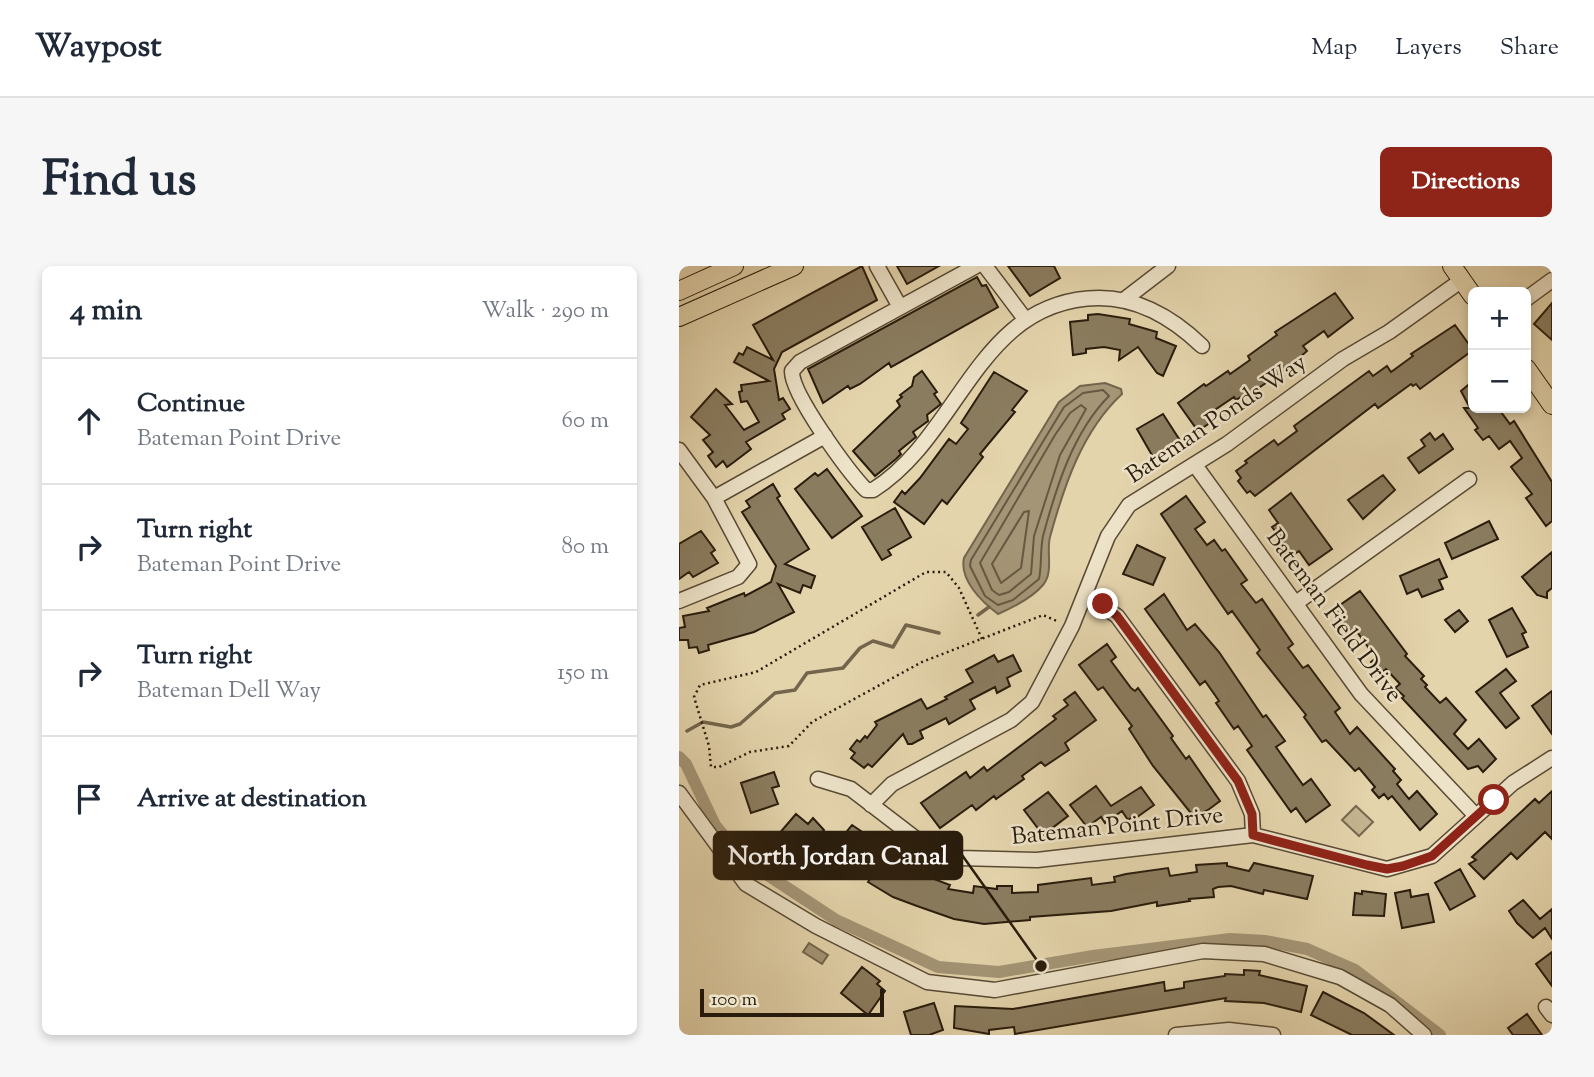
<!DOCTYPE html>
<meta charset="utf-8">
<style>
:root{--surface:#fff;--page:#f6f6f7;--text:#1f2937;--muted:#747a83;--line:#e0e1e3;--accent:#8f2418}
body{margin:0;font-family:"Sorts Mill Goudy",serif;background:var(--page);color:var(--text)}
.controls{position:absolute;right:21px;top:21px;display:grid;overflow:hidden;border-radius:10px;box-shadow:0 4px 10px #0003}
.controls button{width:63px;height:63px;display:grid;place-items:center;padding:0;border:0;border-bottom:2px solid var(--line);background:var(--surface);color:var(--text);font:35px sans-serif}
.scale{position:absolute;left:21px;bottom:18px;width:184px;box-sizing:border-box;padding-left:7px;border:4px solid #291c0c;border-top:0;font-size:19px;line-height:24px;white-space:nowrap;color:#291c0c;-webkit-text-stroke:5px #ede3c9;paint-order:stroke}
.stop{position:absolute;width:21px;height:21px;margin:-16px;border:5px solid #8f2418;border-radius:50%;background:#fff}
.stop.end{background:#8f2418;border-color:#fff;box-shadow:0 2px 7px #0008}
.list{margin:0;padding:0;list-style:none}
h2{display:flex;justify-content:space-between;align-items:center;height:91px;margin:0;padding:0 28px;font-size:30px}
h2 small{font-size:23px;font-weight:400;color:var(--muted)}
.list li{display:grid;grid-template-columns:46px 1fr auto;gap:21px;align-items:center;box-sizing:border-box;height:126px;padding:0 28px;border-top:2px solid var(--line)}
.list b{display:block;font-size:26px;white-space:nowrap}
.list p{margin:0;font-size:23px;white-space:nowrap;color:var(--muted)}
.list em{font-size:23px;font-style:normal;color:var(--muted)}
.icon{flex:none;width:38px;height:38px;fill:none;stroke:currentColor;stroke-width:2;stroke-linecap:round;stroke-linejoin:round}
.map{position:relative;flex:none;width:873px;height:769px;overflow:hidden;border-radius:10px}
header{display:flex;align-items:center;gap:42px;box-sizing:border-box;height:98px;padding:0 35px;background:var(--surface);border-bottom:2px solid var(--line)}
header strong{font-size:33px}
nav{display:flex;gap:38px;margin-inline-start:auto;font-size:24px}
.intro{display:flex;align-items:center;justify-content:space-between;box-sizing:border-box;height:168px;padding:0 42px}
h1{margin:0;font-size:49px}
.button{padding:18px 32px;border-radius:10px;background:var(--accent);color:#fff;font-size:24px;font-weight:700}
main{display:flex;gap:42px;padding:0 42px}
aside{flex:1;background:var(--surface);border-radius:10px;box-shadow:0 4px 10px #0003}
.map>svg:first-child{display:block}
.green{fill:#c4b591;stroke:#76684e;stroke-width:2}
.water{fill:#a49576;stroke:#73654c;stroke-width:2}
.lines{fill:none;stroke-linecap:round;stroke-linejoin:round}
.shore{stroke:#665841;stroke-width:2}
.stream{stroke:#73654c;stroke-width:3.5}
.canal{stroke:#a49576;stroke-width:12}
.building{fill:#8a7c5f;stroke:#291c0c;stroke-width:2}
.minor-casing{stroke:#584a34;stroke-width:17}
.major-casing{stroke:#291c0c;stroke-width:20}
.path{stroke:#291c0c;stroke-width:2.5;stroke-dasharray:2 3.5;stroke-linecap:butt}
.minor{stroke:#ede3c9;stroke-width:14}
.major{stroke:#e4d4ac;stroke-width:18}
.route{stroke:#8f2418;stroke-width:9}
.labels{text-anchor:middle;stroke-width:5;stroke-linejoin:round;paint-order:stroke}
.street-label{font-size:24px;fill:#291c0c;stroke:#ede3c9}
.leader{fill:none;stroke:#291c0c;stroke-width:2.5}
.callout-dot{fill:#291c0c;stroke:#ede3c9;stroke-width:2.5}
.callout{fill:#291c0c;stroke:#291c0c;stroke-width:2.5}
.callout-label{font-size:26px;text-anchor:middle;font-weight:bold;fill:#fff}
</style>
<header>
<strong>Waypost</strong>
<nav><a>Map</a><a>Layers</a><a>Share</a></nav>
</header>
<div class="intro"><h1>Find us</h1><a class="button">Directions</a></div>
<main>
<aside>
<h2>4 min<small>Walk · 290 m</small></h2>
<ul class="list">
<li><svg class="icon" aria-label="ahead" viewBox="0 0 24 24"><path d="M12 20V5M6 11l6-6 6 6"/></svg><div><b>Continue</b><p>Bateman Point Drive</p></div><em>60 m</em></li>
<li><svg class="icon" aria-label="right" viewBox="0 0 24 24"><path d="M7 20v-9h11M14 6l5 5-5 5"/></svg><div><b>Turn right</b><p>Bateman Point Drive</p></div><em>80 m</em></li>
<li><svg class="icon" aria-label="right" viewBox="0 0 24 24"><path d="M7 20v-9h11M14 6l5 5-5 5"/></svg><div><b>Turn right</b><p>Bateman Dell Way</p></div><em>150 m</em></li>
<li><svg class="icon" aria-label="arrive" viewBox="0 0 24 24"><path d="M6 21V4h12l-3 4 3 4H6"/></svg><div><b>Arrive at destination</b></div></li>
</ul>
</aside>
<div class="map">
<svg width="873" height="769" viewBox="0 0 873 769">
<rect width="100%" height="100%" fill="#e4d4ac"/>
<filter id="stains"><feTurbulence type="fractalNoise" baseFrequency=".00286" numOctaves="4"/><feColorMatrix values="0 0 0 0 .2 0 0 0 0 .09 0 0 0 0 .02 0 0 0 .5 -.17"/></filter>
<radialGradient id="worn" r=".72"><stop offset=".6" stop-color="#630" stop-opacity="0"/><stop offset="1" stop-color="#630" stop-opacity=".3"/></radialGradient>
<!-- green -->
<path class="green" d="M677 540 694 556 680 570 663 554Z"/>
<!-- water -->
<path class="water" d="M426 117 442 123 443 128C403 165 385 220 371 271 367 286 375 306 364 319 353 332 335 341 319 348 303 336 280 314 285 292L380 136 401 120Z
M130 677 149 689 143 698 124 686Z"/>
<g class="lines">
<!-- shore -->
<path class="shore" d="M424 124 430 130C394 166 377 222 364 270 361 284 363 299 360 313L334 334 319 339 306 330 291 300 292 294 385 141 404 127Z
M402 139 407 143 381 189 355 270 352 308 330 326 320 329 313 324 301 297 376 169 391 147Z
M350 245 342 302 322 317 313 298 345 246Z"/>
<!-- stream -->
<path class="stream" d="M299 349 310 341
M8 465 24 456 52 461 61 458 96 427 116 424 128 407 164 402 181 382 194 375 214 381 227 359 260 367"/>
<!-- canal -->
<path class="canal" d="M0 491 7 498 36 559 63 592 157 654 259 701 320 706 414 690 551 673 586 675 628 683 676 704 761 769"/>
</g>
<!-- building -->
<path class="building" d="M183 0 198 34 103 86 95 103 100 134 104 132 111 143 103 148 106 153 67 176 72 183 55 196 48 201 44 195 37 201 29 190 34 186 24 174 31 169 12 151 37 123 53 138 46 139 65 164 80 156 68 135 62 136 60 126 63 125 62 119 90 115 55 96 60 87 64 89 68 81 94 94 74 59Z
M218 0H260L228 18Z
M329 0H375L381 12 351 30Z
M298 11 303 20 307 19 319 41 212 101 210 97 181 118 171 123 169 120 144 137 129 103Z
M656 27 674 52 649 71 645 65 624 80 628 85 610 101 568 130 566 128 557 134 555 131 527 150 532 156 519 165 499 137 525 118 527 120 549 105 551 108 571 94 569 90 598 69 596 66Z
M873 37V74L855 58Z
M419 48 451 53 450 58 478 66 477 72 497 80 484 110 478 107 459 81 440 94 441 84 425 81 407 83V87L394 89 391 56 409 54V49Z
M776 59 794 84 741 123 737 118 734 120 732 118 699 142 696 138 576 230 571 225 568 227 559 215 562 212 557 205 568 197 566 195 595 174 599 179 618 165 615 160 690 105 694 110 708 100 712 106 734 90 732 88Z
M243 105 258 126 255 128 262 138 248 149 249 155 234 166 237 171 220 185 222 188 217 193 196 210 174 185 221 140 218 135 223 131 221 129 233 120 235 111Z
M315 106 348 125 333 144 336 146 301 188 304 191 297 200 268 238 263 234 245 258 215 236 223 225 226 228 241 212 270 173 277 178 289 163 282 157Z
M794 115V142H819L831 158 835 155 873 216V255L867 260 847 232 853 228 832 201 843 192 831 175 820 183 810 170 804 174 796 164 799 162 785 142H791L782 125Z
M484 148 502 176 474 191 458 163Z
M751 167 756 174 764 168 774 183 740 207 729 192 746 180 742 174Z
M148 203 183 250 153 272 116 223 136 207 139 210Z
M704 209 716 224 684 253 669 234Z
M94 218 101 230 98 232 130 283 106 298 136 310 132 322 124 319 121 327 99 318 115 346 75 366 29 379 30 384 20 387 18 381 10 382 9 374H0V362L6 361 4 350 30 345 28 342 65 327 66 330 92 316 97 300 63 246 71 241 67 235Z
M612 227 653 283 630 299 620 285 614 289 593 261 599 257 590 244Z
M507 230 526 256 516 263 528 279 535 274 543 285 546 283 568 314 562 318 577 337 583 333 614 378 609 382 624 402 629 399 661 442 656 446 671 468 678 461 716 503 714 505 722 514 718 518 730 533 738 525 758 548 741 564 713 530 709 533 705 528 700 532 693 524 696 521 680 502 676 505 647 474 643 476 625 451 627 449 578 387 581 384 553 345 549 348 531 322 482 248Z
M216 242 232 271 209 284 212 289 203 294 183 261Z
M810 255 819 273 773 293 766 277Z
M22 265 36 284 32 287 39 297 14 311 10 306 0 313V278Z
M458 279 486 292 474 319 444 308Z
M873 286V322L868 326V332L858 329 843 311Z
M760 293 768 311 760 314 764 323 743 331 739 323 728 328 721 310Z
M681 325 728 388 726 390 745 410 742 413 748 419 746 421 761 437 767 432 787 454 775 468 789 483 800 473 817 493 804 506 799 500 789 503 723 432 725 430 716 422 721 418 707 403 700 408 692 396 697 392 678 366 674 369 654 344Z
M485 328 508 364 516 358 540 386 584 451 587 449 606 475 597 481 624 519 632 513 651 539 627 556 617 542 612 546 568 484 573 480 559 460 555 463 537 437 540 435 526 415 521 419 466 343Z
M833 342 847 366 843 368 849 381 828 391 810 354Z
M780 344 789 355 776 366 766 354Z
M428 378 437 391 432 395 452 422 456 425 459 422 494 470 492 472 507 493 510 490 541 535 529 544 515 551 474 500 450 463 453 460 424 421 419 424 400 399Z
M315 389 319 396 334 389 342 405 328 412 331 420 318 427 316 421 291 434 296 443 270 458 267 452 241 465 244 472 233 478H229L224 468 193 501 189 498 185 502 172 492 176 487 171 483 178 474 181 476 186 470 188 472 198 459 196 456 242 433 248 443 268 433 266 431 294 416 287 404Z
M827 403 837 415 821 427 840 452 827 462 797 426Z
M873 425V468L853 440Z
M396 426 417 454 386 477 390 484 366 500 362 496 343 510 345 513 317 533 315 530 297 544 293 539 261 562 242 537 287 506 291 512 305 501 308 505 377 453 374 450 389 439 385 434Z
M95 506 100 520 93 522 99 538 72 547 62 517Z
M417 520 432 540 462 521 475 539 454 554 453 551 449 554 443 545 426 557 422 551 408 561 391 539Z
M873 525V573L866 566 838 593 832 587 805 613 790 598 797 594 793 591 856 533 860 537Z
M369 526 389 550 364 569 345 544Z
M117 548 129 558 134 552 145 564 127 585 121 580 117 585 99 569Z
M173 559 198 576 178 601 154 582Z
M204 592 219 601 223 595 235 603 234 605 271 619 269 623 294 627 295 620 318 623V620H333V627L359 626V619L412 612 413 619 436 616 435 611 447 608 489 602 491 610 518 606 517 599 548 597V600L570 605 575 597 634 610 628 633 585 624 584 628 552 620 539 621 534 623 535 631 510 633 511 635 478 640V636L432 645 351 651V654L305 658 275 653 238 640 214 631 189 616Z
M781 603 796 630 771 644 756 617Z
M731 624 732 631 749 628 755 656 723 662 716 627Z
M683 625 707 628 705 650 674 649 676 627 683 628Z
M844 634 861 653 873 643V673L866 662 854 672 838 657 830 645Z
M873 686V720L857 698Z
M183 701 201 715 198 718 206 725 189 749 162 727Z
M565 704 581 705 580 709 628 720 622 746 585 737 546 735 547 732 336 768 335 761 310 764V768L275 762 276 740 334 743 485 716 486 725 505 722V716L546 710V708L565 709Z
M644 726 685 747 715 769H673L632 749Z
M255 737 264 764 250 769H232L225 746Z
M848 748 863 769H834L829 762Z"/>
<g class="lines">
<!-- minor casing -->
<g class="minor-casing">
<path id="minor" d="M198 0 221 41
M297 0 121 96 113 105C112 128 169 205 187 224H194C282 169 299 33 420 32 461 32 495 53 523 80
M306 0 346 53
M446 33 489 0
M847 33 873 14
M0 184 35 232 70 298 59 311 0 335
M516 199 682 428 797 550
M35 232 146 170
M406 329 438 350 559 515 573 548 574 569
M617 337 790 213
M139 513 172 523 249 582 280 592 358 594 574 569 708 603 753 590 834 517 873 492
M0 527 67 618 137 660 248 716 316 724 524 685 585 688 661 711 711 739 745 769
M192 539 213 518 332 454 353 436 393 360 429 270 450 239 548 178 664 93 710 66 783 14
M867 741 873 749
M497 769 550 764 594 769"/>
</g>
<!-- major casing -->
<g class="major-casing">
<path id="major" d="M773 0 794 30
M0 25 55 0
M0 51 115 0
M847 102 873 139"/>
</g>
<!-- path -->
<path class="path" d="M303 373 280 322 267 306H247L77 406 21 419 15 431 30 480 32 501H40L71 486 110 480 133 456 243 396 364 349 380 356"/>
<!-- minor -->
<use href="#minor" class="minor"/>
<!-- major -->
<use href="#major" class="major"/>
</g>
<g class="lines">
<!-- route -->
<path class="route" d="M424 338 438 350 559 515 573 548 574 569 688 599 708 603 724 600 753 590 815 534"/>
</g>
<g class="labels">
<!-- street labels -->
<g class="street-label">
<text transform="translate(537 152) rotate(-34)" y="8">Bateman Ponds Way</text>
<text transform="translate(656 349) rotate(53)" y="8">Bateman Field Drive</text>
<text transform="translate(438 559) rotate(-6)" y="8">Bateman Point Drive</text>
</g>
</g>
<!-- callouts -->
<path class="leader" d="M362 700L283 589"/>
<circle class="callout-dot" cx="362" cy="700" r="7"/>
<rect class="callout" x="35" y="566" width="248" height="47" rx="7"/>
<g class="callout-label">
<text x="159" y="598">North Jordan Canal</text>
</g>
<rect width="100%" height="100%" filter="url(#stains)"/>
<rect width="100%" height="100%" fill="url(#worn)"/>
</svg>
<div class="controls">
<button>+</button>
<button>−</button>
</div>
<div class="scale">100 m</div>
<div class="stop" style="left:815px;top:534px"></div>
<div class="stop end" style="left:424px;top:338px"></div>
</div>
</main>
